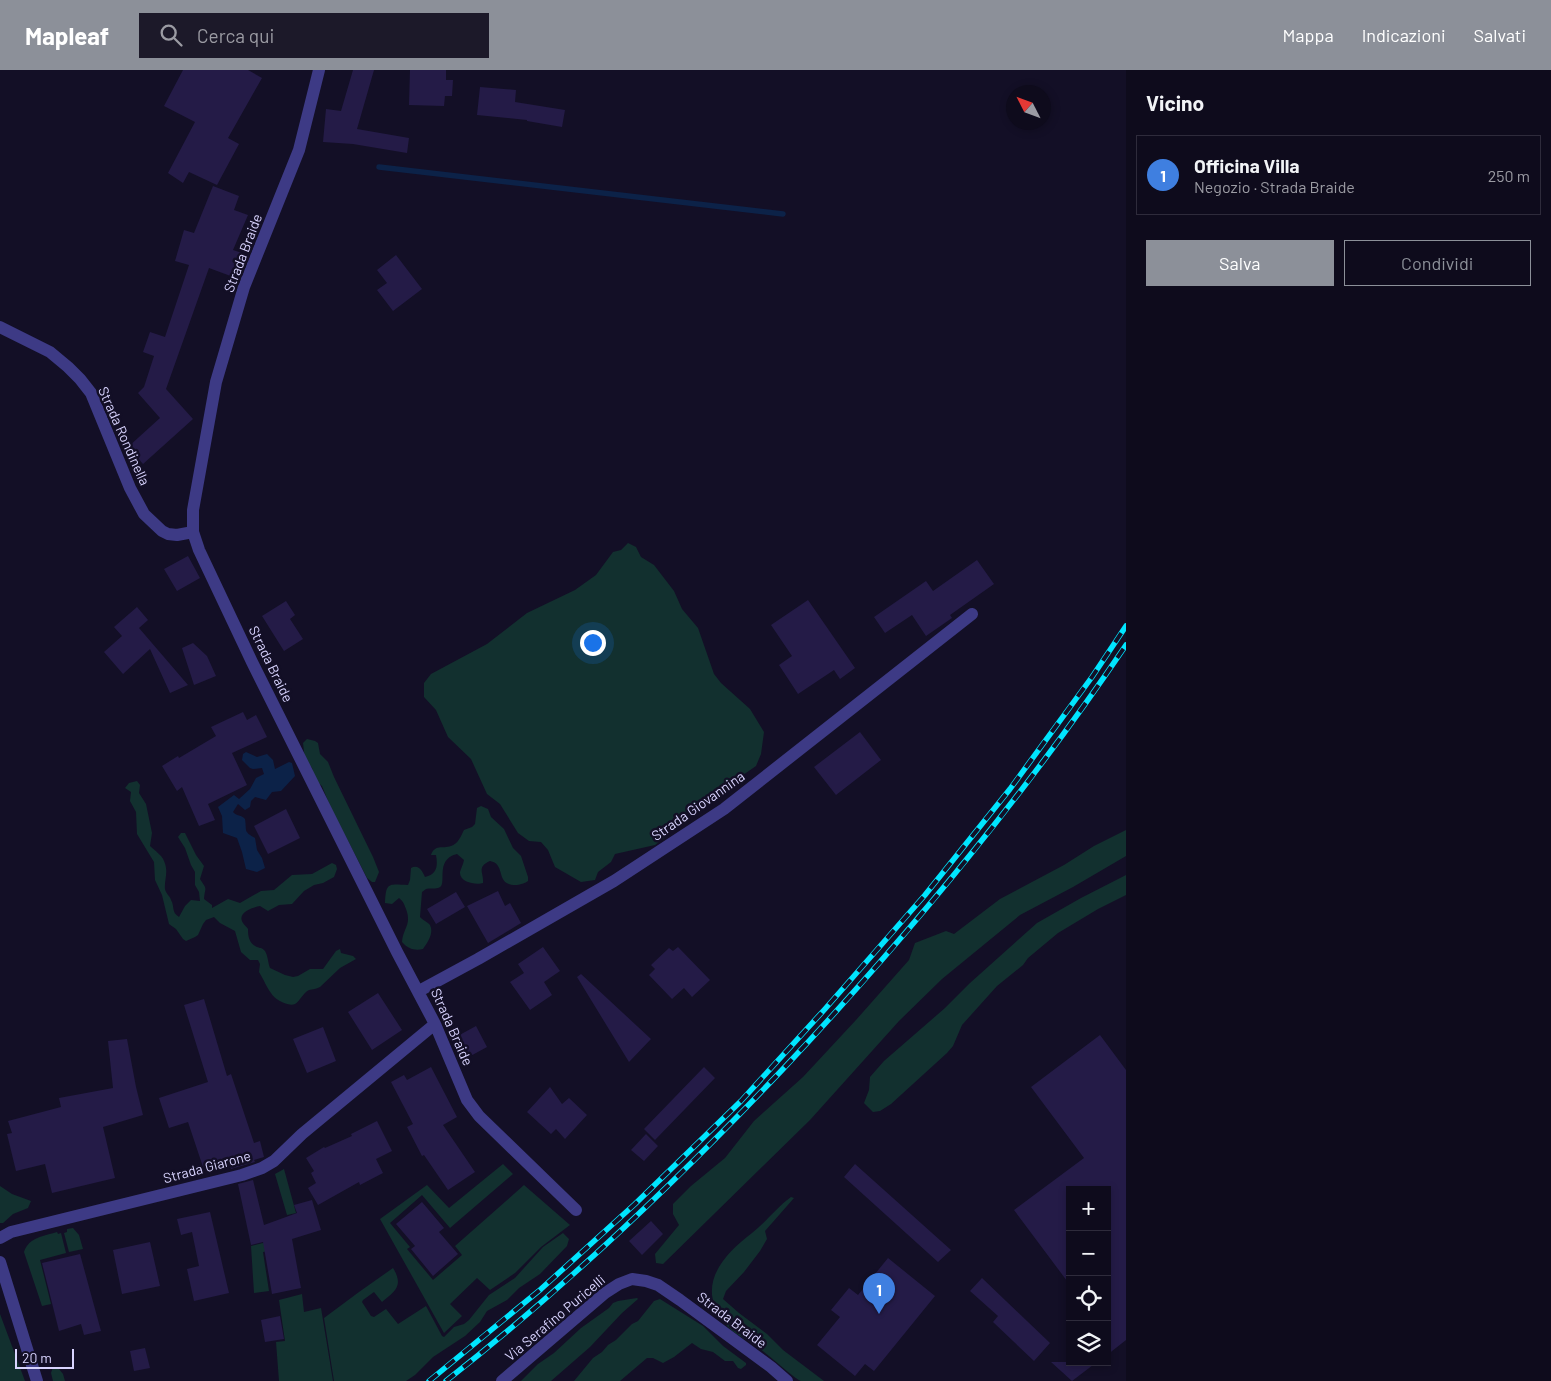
<!DOCTYPE html>
<html lang="it">
<meta charset="utf-8">
<style>
:root{--surface:#0e0b1c;--page:#1c1929;--text:#f1f3f6;--muted:#9b9ba3;--line:#2e2b3b;--accent:#8c9099}
body{margin:0;font-family:Barlow,sans-serif;background:var(--page);color:var(--text)}
.controls{position:absolute;right:15px;bottom:15px;display:grid;overflow:hidden;border-radius:0px;box-shadow:0 2px 8px #0003}
.controls button{width:45px;height:45px;display:grid;place-items:center;padding:0;border:0;border-bottom:1px solid var(--line);background:var(--surface);color:var(--text);font:25px sans-serif}
.compass{position:absolute;left:1006px;top:15px;width:45px;height:45px;border-radius:50%;background:var(--surface);box-shadow:0 2px 8px #0003;rotate:312deg}
.scale{position:absolute;left:15px;bottom:12px;width:59px;box-sizing:border-box;padding-left:5px;border:2px solid #d9d4ff;border-top:0;font-size:14px;line-height:18px;white-space:nowrap;color:#d9d4ff;-webkit-text-stroke:4px #130f26;paint-order:stroke}
.you{position:absolute;left:592px;top:572px;width:18px;height:18px;margin:-12px;border:4px solid #fff;border-radius:50%;background:#1a73e8;box-shadow:0 0 0 8px #1a73e833}
.badge{display:grid;place-items:center;width:32px;height:32px;border-radius:50%;background:var(--accent);color:#fff;font-size:16px;font-weight:700}
.pin{position:absolute;translate:-50% -41px;filter:drop-shadow(0 1px 2px #0008)}
.pin::after{content:'';position:absolute;top:26px;width:18px;height:15px;background:inherit;clip-path:polygon(0 0,100% 0,50% 100%)}
.list{margin:0;padding:0;list-style:none}
h2{display:flex;justify-content:space-between;align-items:center;height:65px;margin:0;padding:0 20px;font-size:21px}
h2 small{font-size:16px;font-weight:400;color:var(--muted)}
.list li{display:grid;grid-template-columns:32px 1fr auto;gap:15px;align-items:center;box-sizing:border-box;height:80px;margin:0 10px 10px;padding:0 10px;border:1px solid var(--line);border-radius:0px}
.list b{display:block;font-size:19px;white-space:nowrap}
.list p{margin:0;font-size:16px;white-space:nowrap;color:var(--muted)}
.list em{font-size:16px;font-style:normal;color:var(--muted)}
.actions{display:flex;gap:10px;padding:15px 20px}
.actions a{flex:1;padding:11px 0;border:1px solid var(--accent);border-radius:0px;text-align:center;font-size:18px;color:var(--accent)}
.actions .main{background:var(--accent);color:#fff}
.icon{flex:none;width:28px;height:28px;fill:none;stroke:currentColor;stroke-width:2;stroke-linecap:round;stroke-linejoin:round}
.map{position:relative;flex:none;width:1126px;height:1311px;overflow:hidden}
header{display:flex;align-items:center;gap:30px;box-sizing:border-box;height:70px;padding:0 25px;background:var(--accent);color:#fff}
header strong{font-size:24px}
nav{display:flex;gap:28px;margin-inline-start:auto;font-size:18px}
.search{width:350px;height:45px;background:var(--page);display:flex;align-items:center;gap:12px;box-sizing:border-box;padding:0 18px;border-radius:0px;color:var(--muted);font-size:19px}
main{display:flex}
aside{flex:1;background:var(--surface)}
.map>svg:first-child{display:block}
.green{fill:#12302f}
.water{fill:#0c2248}
.lines{fill:none;stroke-linecap:round;stroke-linejoin:round}
.stream{stroke:#0c2248;stroke-width:5.5}
.building{fill:#241b47}
.street{stroke:#3d3a85;stroke-width:12}
.rail-casing{stroke:#00e5ff;stroke-width:5.5}
.rail{stroke:#130f26;stroke-width:4;stroke-dasharray:11;stroke-linecap:butt}
.labels{text-anchor:middle;stroke-width:5;stroke-linejoin:round;paint-order:stroke}
.street-label{font-size:14px;fill:#d9d4ff;stroke:#130f26}
</style>
<header>
<strong>Mapleaf</strong>
<div class="search"><svg class="icon" aria-label="search" viewBox="0 0 24 24"><circle cx="10" cy="10" r="6"/><path d="M15 15l6 6"/></svg>Cerca qui</div>
<nav><a>Mappa</a><a>Indicazioni</a><a>Salvati</a></nav>
</header>
<main>
<div class="map">
<svg width="1126" height="1311" viewBox="0 0 1126 1311">
<rect width="100%" height="100%" fill="#130f26"/>
<!-- green -->
<path class="green" d="M628 473 636 477 641 487 654 495 674 521 682 539 698 558 714 604 721 613 750 639 764 662 761 684 756 696 688 743 668 765 655 775 615 784 611 792 598 802 595 810 581 812 555 797 548 780 541 772 529 771 518 763 500 734 487 724 471 689 448 667 436 640 424 627V613L431 604 487 574 527 543 575 520 596 505 613 482 621 480Z
M307 669 315 671 318 673 320 684 328 692 334 707 373 787 379 802 375 812H372L367 808 330 736 322 716 315 710 312 698 305 690 303 673Z
M137 711 140 715 139 723 146 734 152 763 150 776C155 781 162 785 164 791 169 802 164 810 165 819 166 824 170 826 171 830 175 837 171 842 179 847L185 836 191 830 200 831 199 822 195 815V802L191 795 185 778 178 767 181 763H185L196 785 204 796 200 809C208 821 205 816 204 829L212 835V838L228 829 240 833 261 821 274 820 292 805 312 804 332 793 336 795 337 799 334 807 323 813 314 815 304 821 292 834 279 835 268 841 260 836C254 837 236 842 243 853 244 855 247 857 248 859 248 867 249 873 257 877 262 879 261 877 265 881 268 886 268 893 270 898L285 905 293 907 298 906 310 899H323L336 881 340 879 341 883 353 886 356 889 340 898 320 917C316 919 313 919 309 920 303 923 300 931 295 934 288 937 274 929 271 923 266 916 264 910 259 902L260 894 258 890H250L241 882 235 861 220 853 214 847 206 850 203 854 198 865 195 867 186 871 183 869 176 859 169 854 162 825 155 810 154 792 137 764 136 742 130 731 131 722 125 718 129 713Z
M481 736 488 739 491 747 504 759 513 778 521 786 528 807V811C524 814 521 814 517 815 494 816 507 794 490 791 476 797 484 803 483 813 477 815 459 813 460 802 461 798 463 795 464 790L457 784C433 790 449 816 438 818 434 819 429 818 426 819L422 822 420 847C422 850 428 852 430 855 434 863 428 872 423 879 415 881 408 879 402 872 403 858 412 855 406 839 404 834 404 832 399 828L392 834 385 833C386 812 388 814 408 815L410 810 411 798C419 794 422 801 425 807 437 804 438 796 436 785H431C435 774 442 779 451 776 458 774 461 766 464 760L472 757 475 754 477 738Z
M1126 760V786L1073 817 1020 845 942 909 899 951 810 1050 663 1194 656 1193 655 1184 679 1155 673 1144V1134L691 1116 725 1088 754 1051 803 1007 856 950 909 890 915 873 946 861 954 864 1000 829 1064 795 1094 776Z
M1126 805V825L1098 839 1058 863 1028 888 1023 895 997 916 962 955 953 976 947 983 891 1034 880 1041 873 1042 864 1033 869 1020 870 1007 884 991 945 938 970 913 1037 853 1081 828Z
M503 1094 513 1104 450 1158 422 1125 390 1153 410 1177 407 1179 433 1210 462 1185 455 1176 524 1115 570 1155 541 1177 515 1203 490 1220 477 1208 450 1234 462 1246 444 1263 380 1149 427 1115 449 1138Z
M284 1099 296 1143 287 1145 275 1104Z
M0 1116 12 1124 31 1131 28 1138 13 1144 3 1153H0Z
M791 1127 794 1128 765 1161 767 1169 760 1181 744 1202 726 1221 723 1229 739 1243 767 1264 783 1280 824 1311C817 1311 808 1311 801 1311 796 1310 766 1283 759 1278 747 1269 732 1264 723 1251 696 1215 723 1185 752 1163 766 1152 777 1137 791 1127Z
M73 1158 79 1165 83 1179 69 1182 64 1163 67 1162V1159Z
M57 1162 58 1164 61 1163 66 1183 40 1190 51 1234 42 1236 24 1182C29 1167 44 1166 57 1162Z
M563 1163 569 1169 567 1176 540 1204 519 1218 507 1230 487 1241 480 1252 465 1266 433 1287 415 1305 406 1311H334L324 1248 359 1222 393 1198C404 1216 395 1221 382 1232L374 1222 363 1230 362 1232 371 1246 374 1247 386 1239 398 1254 426 1236 442 1266 444 1267 454 1257 464 1254 469 1250 489 1225 515 1208 543 1177Z
M267 1172 269 1181 263 1182 269 1221 254 1223 251 1176Z
M302 1224 304 1242 321 1238 333 1311H279L276 1272 285 1271 279 1230Z
M637 1228 638 1229 622 1243 590 1277 551 1311H521L538 1294 554 1283 581 1258 609 1238 613 1233 618 1231Z
M660 1229 703 1256 723 1276 746 1293V1295L741 1299 738 1298 733 1291H725L713 1282 701 1279 692 1273 674 1287 663 1293 653 1288H647L620 1311H574L593 1288 602 1282 608 1275 616 1270 632 1254 638 1251 654 1231Z
M0 1244 25 1311H0Z
M53 1297 59 1299 63 1304 65 1311H53L51 1303Z"/>
<!-- water -->
<path class="water" d="M246 682 257 687 267 684 273 690 275 699 289 692 292 693 295 706 281 721 272 722 266 730 255 727 251 731 250 737 245 740 238 734 233 742C236 746 242 745 245 749 247 762 243 761 255 768L257 780 262 788 265 798 257 802 246 799 242 782 237 768 223 763 222 746 218 737 234 725 239 729 250 719 256 708 264 704 262 698 253 699 250 698 242 690 243 684Z"/>
<g class="lines">
<!-- stream -->
<path class="stream" d="M379 97 783 144"/>
</g>
<!-- building -->
<path class="building" d="M183 0H248L262 8 228 68 239 74 217 115 189 102 183 113 168 103 195 52 164 36Z
M353 0H374L357 59 409 68 407 83 353 74 323 72 326 39 341 41Z
M410 0H446V10H453L452 26H445L444 36 409 35Z
M480 17 516 20 515 32 565 40 562 57 527 51V50L477 45Z
M213 116 239 126 234 140 248 145 233 180 245 184 236 208 209 198 166 319 193 349 143 394 128 377 160 348 138 323 144 317 154 286 143 282 150 262 165 267 189 195 175 191 184 160 194 163Z
M396 185 422 219 393 241 377 220 387 213 377 200Z
M188 486 200 508 177 521 164 499Z
M977 490 994 514 950 545 952 548 926 566 912 545 885 563 874 547 926 511 933 521Z
M808 530 855 598 840 609 834 600 798 624 779 595 792 586 771 555Z
M286 531 295 545 290 549 303 569 284 581 262 546Z
M137 537 148 550 139 558 188 615 170 623 150 579 123 604 104 582 122 566 114 557Z
M193 573 207 586 216 606 194 615 182 578Z
M243 642 247 650 256 645 267 667 232 683 247 715 208 734 215 750 199 756 182 717 177 721 162 696 178 686 179 688 216 666 211 657Z
M860 662 881 690 836 725 814 697Z
M286 739 300 768 268 784 254 756Z
M498 821 505 836 510 833 521 853 488 873 467 836Z
M456 822 465 837 436 854 427 839Z
M543 877 560 901 544 912 552 925 530 940 510 912 524 903 518 894Z
M678 877 710 910 692 927 684 918 672 929 649 905 655 899 651 895 669 878 673 881Z
M581 904 651 969 629 992 577 907Z
M378 923 402 960 372 980 348 942Z
M204 929 227 1006 231 1004 254 1073 260 1071 264 1087 254 1090 255 1092 231 1099 229 1092 204 1100 188 1052 169 1058 159 1028 208 1012 184 935Z
M476 956 487 977 465 989 454 968Z
M323 957 336 991 307 1003 293 969Z
M1100 965 1126 1000V1270L1107 1285V1120H1070V1215L1014 1140 1084 1088 1031 1017Z
M127 969 136 1017 143 1045 103 1057 115 1108 52 1123 45 1094 16 1101 7 1064 12 1063 8 1051 61 1037 59 1028 113 1018 108 971Z
M431 997 457 1047 443 1055 475 1102 448 1120 424 1085 422 1086 407 1057 413 1054 391 1012 404 1005 407 1010Z
M704 997 715 1008 655 1070 644 1059Z
M550 1017 562 1034 569 1028 587 1045 565 1069 556 1059 551 1064 527 1042Z
M377 1051 392 1081 376 1089 383 1103 360 1115 359 1112 318 1135 308 1118 316 1113 311 1103 314 1101 306 1088 324 1077 325 1078 352 1066 351 1064Z
M646 1064 658 1076 644 1091 631 1080Z
M855 1094 951 1180 938 1192 844 1107Z
M253 1110 264 1155 297 1143 294 1135 312 1130 321 1160 292 1169 301 1218 272 1224 263 1172 251 1175 238 1114Z
M422 1132 444 1158 439 1162 458 1184 433 1206 411 1179 415 1176 396 1154Z
M210 1142 229 1223 194 1231 187 1199 199 1196 192 1162 181 1165 177 1149Z
M651 1151 663 1164 642 1185 629 1171Z
M150 1172 160 1216 122 1224 113 1180Z
M80 1184 101 1261 84 1265 81 1254 59 1261 42 1193Z
M888 1188 935 1226 874 1301 865 1294 855 1306 817 1275 840 1247 831 1240 849 1218 858 1225Z
M982 1208 1050 1273 1034 1291 993 1252 998 1246 970 1221Z
M280 1246 284 1269 265 1272 261 1250Z
M145 1278 150 1298 134 1301 130 1281Z
M1051 1292H1097L1072 1311Z"/>
<g class="lines">
<!-- street -->
<path class="street" d="M319 0 299 80 244 217 216 312 193 440V462L199 480 252 592 397 882 435 954 467 1030 479 1046 576 1140
M0 257 50 282 68 297 80 309 91 323 130 418 144 444 162 461 168 464 177 465 193 462
M419 921 478 889 614 811 724 739 972 544
M0 1168 11 1162 242 1105 262 1098 274 1091 302 1064 435 954
M0 1192 37 1311
M502 1311 605 1223 619 1214 632 1209 646 1211 658 1215 680 1230 771 1297 787 1311"/>
<!-- rail casing -->
<g class="rail-casing">
<path id="rail" d="M429 1311 541 1219 635 1134 741 1031 825 939 925 825 1010 719 1092 607 1126 556
M446 1311C567 1216 678 1110 783 999 908 866 1024 726 1126 575"/>
</g>
<!-- rail -->
<use href="#rail" class="rail"/>
</g>
<g class="labels">
<!-- street labels -->
<g class="street-label">
<text transform="translate(243 183) rotate(-69)" y="5">Strada Braide</text>
<text transform="translate(124 366) rotate(66)" y="5">Strada Rondinella</text>
<text transform="translate(271 594) rotate(64)" y="5">Strada Braide</text>
<text transform="translate(698 736) rotate(-35)" y="5">Strada Giovannina</text>
<text transform="translate(452 957) rotate(66)" y="5">Strada Braide</text>
<text transform="translate(207 1097) rotate(-15)" y="5">Strada Giarone</text>
<text transform="translate(555 1248) rotate(-40)" y="5">Via Serafino Puricelli</text>
<text transform="translate(732 1250) rotate(37)" y="5">Strada Braide</text>
</g>
</g>
</svg>
<div class="controls">
<button>+</button>
<button>−</button>
<button><svg class="icon" aria-label="locate" viewBox="0 0 24 24"><circle cx="12" cy="12" r="6"/><path d="M12 2v4M12 18v4M2 12h4M18 12h4"/></svg></button>
<button><svg class="icon" aria-label="layers" viewBox="0 0 24 24"><path d="M12 4l9 5-9 5-9-5zM3 14l9 5 9-5"/></svg></button>
</div>
<svg class="compass" viewBox="-18 -18 36 36"><path d="M0-13l5 13h-10z" fill="#e53935"/><path d="M0 13l5-13h-10z" fill="#9b9ba3"/></svg>
<div class="scale">20 m</div>
<div class="you"></div>
<div class="pin badge" style="left:879px;top:1244px;background:#3f7fe0">1</div>
</div>
<aside>
<h2>Vicino<small></small></h2>
<ul class="list">
<li><span class="badge" style="background:#3f7fe0">1</span><div><b>Officina Villa</b><p>Negozio · Strada Braide</p></div><em>250 m</em></li>
</ul>
<div class="actions"><a class="main">Salva</a><a>Condividi</a></div>
</aside>
</main>
